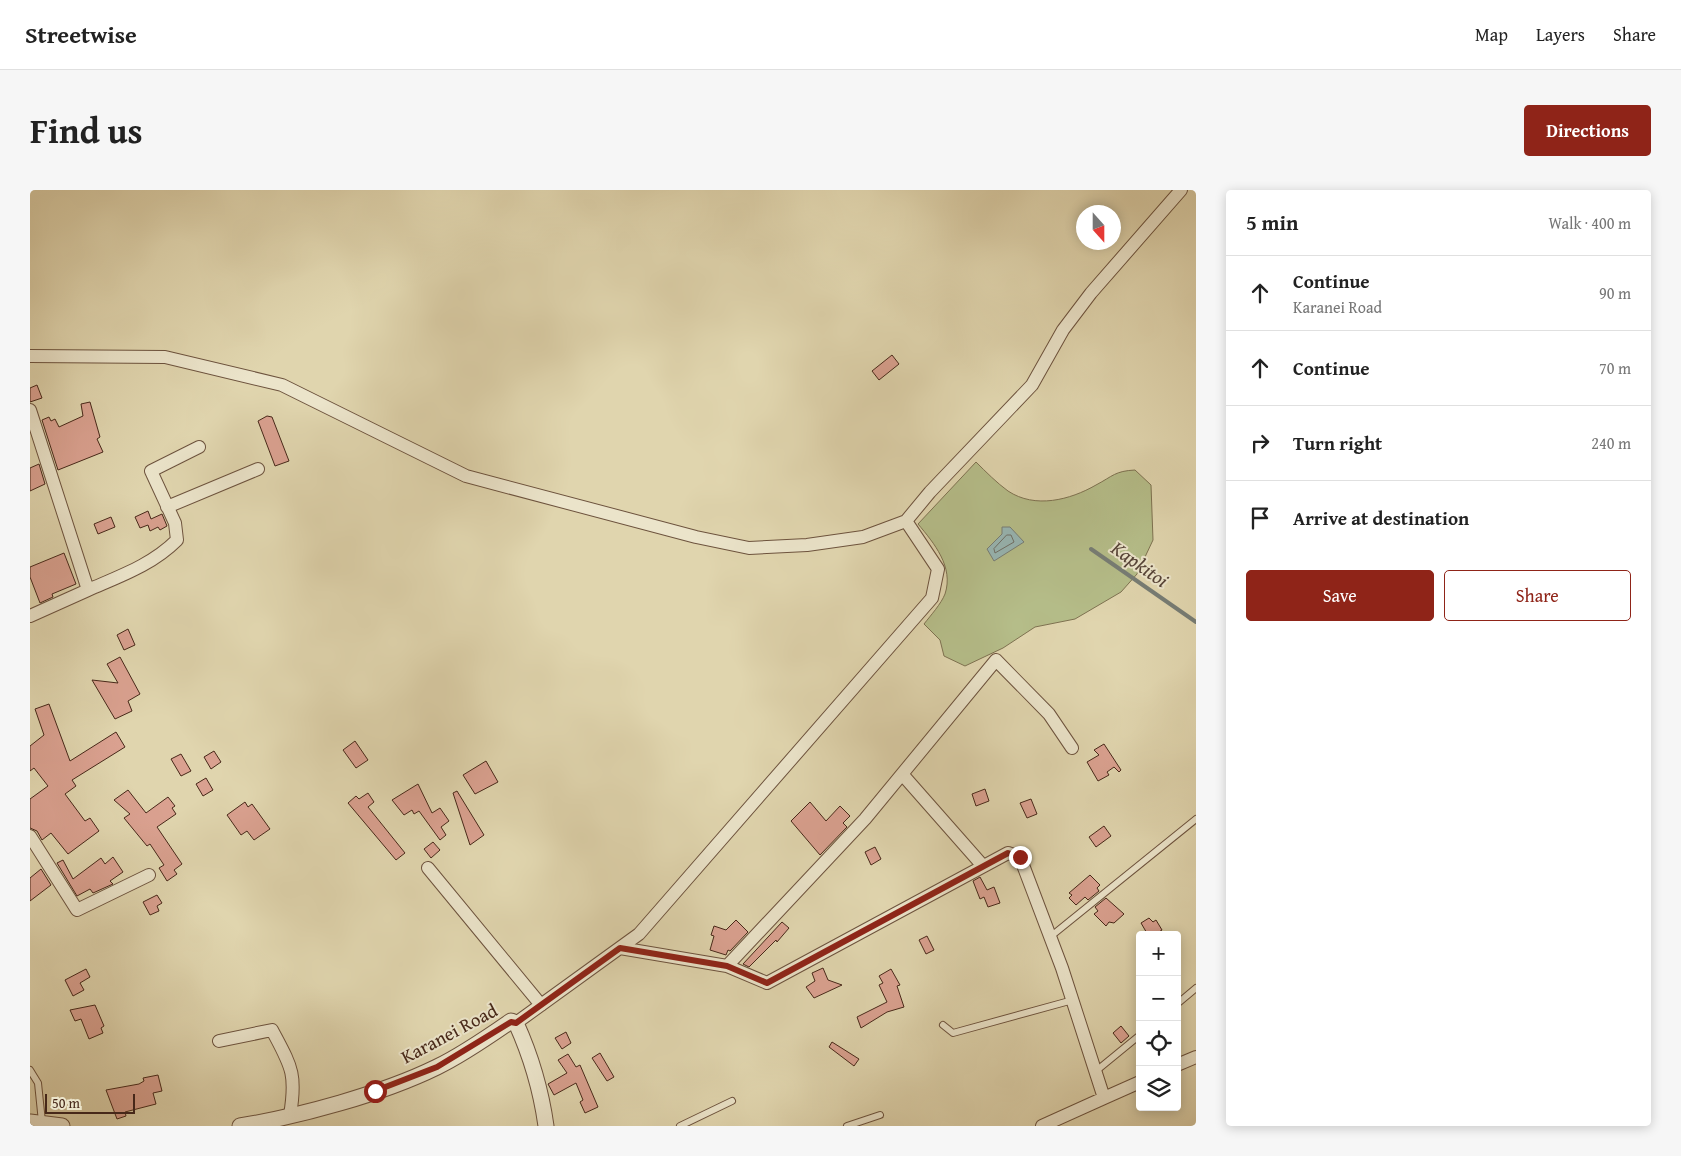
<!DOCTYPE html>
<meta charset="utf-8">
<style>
:root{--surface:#fff;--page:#f6f6f6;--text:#222;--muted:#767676;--line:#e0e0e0;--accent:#8f2418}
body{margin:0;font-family:"Gentium Book Plus",serif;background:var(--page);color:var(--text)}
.controls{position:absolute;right:15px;bottom:15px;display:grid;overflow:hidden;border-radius:5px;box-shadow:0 2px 12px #0003}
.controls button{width:45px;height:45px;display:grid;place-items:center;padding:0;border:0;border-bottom:1px solid var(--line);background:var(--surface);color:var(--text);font:25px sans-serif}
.compass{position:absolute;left:1046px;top:15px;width:45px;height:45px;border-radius:50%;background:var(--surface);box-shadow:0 2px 12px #0003;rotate:159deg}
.scale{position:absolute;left:15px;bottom:12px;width:90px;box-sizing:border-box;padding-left:5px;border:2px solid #472819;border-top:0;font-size:14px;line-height:18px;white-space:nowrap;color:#472819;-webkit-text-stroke:4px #ebe4ca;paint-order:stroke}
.stop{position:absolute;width:15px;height:15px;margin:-11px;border:4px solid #8f2418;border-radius:50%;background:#fff}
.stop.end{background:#8f2418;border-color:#fff;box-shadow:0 1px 5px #0008}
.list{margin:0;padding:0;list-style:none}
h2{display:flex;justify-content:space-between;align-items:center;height:65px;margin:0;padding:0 20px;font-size:21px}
h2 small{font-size:16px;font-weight:400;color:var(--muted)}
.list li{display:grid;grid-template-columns:32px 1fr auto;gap:15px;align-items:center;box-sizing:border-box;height:75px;padding:0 20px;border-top:1px solid var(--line)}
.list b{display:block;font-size:19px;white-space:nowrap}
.list p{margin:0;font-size:16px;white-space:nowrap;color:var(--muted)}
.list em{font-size:16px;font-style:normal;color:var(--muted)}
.actions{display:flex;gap:10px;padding:15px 20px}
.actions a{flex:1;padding:11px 0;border:1px solid var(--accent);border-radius:5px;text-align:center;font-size:18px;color:var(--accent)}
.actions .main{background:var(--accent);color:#fff}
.icon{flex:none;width:28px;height:28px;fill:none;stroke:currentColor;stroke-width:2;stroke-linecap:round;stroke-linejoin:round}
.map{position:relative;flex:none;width:1166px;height:936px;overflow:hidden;border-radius:5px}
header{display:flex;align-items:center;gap:30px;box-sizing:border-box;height:70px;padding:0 25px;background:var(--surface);border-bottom:1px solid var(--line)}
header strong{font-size:24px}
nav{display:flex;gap:28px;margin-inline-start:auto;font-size:18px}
.intro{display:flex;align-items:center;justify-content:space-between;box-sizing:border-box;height:120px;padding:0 30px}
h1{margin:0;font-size:35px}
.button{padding:12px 22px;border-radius:5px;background:var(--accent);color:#fff;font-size:18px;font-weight:700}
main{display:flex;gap:30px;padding:0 30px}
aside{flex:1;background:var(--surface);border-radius:5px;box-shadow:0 2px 12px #0003}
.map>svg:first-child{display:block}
.green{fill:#b5bd89;stroke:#7e7251}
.water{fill:#97b6b3;stroke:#777d75}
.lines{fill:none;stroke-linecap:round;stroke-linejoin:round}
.shore{stroke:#6f6f66;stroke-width:1}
.stream{stroke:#777d75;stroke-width:4}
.building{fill:#daa190;stroke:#472819}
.service-casing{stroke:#6d533e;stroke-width:8}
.minor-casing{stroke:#6d533e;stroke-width:14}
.tertiary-casing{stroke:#6d533e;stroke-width:17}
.service{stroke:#ebe4ca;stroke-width:6}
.minor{stroke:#ebe4ca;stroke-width:12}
.tertiary{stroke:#ebe4ca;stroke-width:15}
.route{stroke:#8f2418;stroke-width:6}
.labels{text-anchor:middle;stroke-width:4;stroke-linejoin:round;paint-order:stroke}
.street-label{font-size:19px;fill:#472819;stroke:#ebe4ca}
.water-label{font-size:20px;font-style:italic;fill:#574438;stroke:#ebe4ca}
</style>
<header>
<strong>Streetwise</strong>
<nav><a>Map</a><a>Layers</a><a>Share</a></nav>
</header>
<div class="intro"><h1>Find us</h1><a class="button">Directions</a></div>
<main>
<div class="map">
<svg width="1166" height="936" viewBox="0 0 1166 936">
<rect width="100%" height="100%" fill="#e0d5ae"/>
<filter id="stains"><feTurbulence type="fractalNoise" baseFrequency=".004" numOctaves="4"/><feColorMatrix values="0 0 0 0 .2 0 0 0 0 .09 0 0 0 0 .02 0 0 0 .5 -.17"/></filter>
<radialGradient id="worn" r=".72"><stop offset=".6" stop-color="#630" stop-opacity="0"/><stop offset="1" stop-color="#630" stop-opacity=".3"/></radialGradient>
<!-- green -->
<path class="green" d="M946 272C956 282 967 293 978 301 1005 319 1040 310 1066 295 1083 286 1085 281 1105 280L1121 295 1123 350 1107 384 1091 402 1045 429 1005 437 973 458 935 476 914 466 910 450 894 434C901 425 911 414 915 404 924 377 904 353 888 334Z"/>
<!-- water -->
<path class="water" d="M972 337H980L994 352 964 371 957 359 972 344Z"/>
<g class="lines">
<!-- shore -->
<path class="shore" d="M977 345H981L984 352 965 363 964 359Z"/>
<!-- stream -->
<path class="stream" d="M1061 359 1166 432"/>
</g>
<!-- building -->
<path class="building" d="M862 165 869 174 849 190 842 181Z
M7 195 12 208 0 212V198Z
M60 212 70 247 67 249 73 262 28 280 12 230 19 227 21 231 25 229 29 237 53 226 51 214Z
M237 226 242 227 259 271 245 276 228 231Z
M9 274 15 294 0 301V278Z
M118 321 121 329 132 324 137 336 130 340 128 337 120 341 118 335 110 338 105 327Z
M81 327 85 337 68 344 64 334Z
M34 363 46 394 22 404 23 407 10 413 0 387V377Z
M98 439 105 455 94 460 87 445Z
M90 467 110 504 98 511 102 521 85 529 62 490 88 493 77 474Z
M19 514 40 571 86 542 95 557 42 590 46 596 35 604 55 631 60 628 69 641 38 664 21 643 12 650 7 641 0 638V609L18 596 4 578 0 581V556L14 545 5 519Z
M325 551 338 570 326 578 313 560Z
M1074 554 1091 580 1089 582 1084 577 1077 582 1079 585 1068 591 1057 572 1069 565 1064 560Z
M184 561 191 572 181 579 174 567Z
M151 564 161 581 151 586 141 569Z
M456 571 468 592 445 604 433 585Z
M176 588 183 600 173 606 166 594Z
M388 594 402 623 410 618 419 631 411 637 416 645 410 650 389 621 384 624 382 620 374 625 362 610Z
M955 599 959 611 946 616 942 604Z
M98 600 116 623 138 607 145 616 142 618 146 624 127 637 152 674 144 680 147 684 137 691 129 678 134 675 120 654 117 656 94 628 100 624 84 610Z
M427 601 454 645 440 655 423 603Z
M338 603 344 612 338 617 375 663 366 670 318 613 326 606 329 609Z
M1001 609 1007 624 997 628 990 613Z
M215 612 218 617 222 614 240 639 224 650 217 641 211 645 197 625Z
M780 612 796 631 810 616 820 626 813 633 817 637 790 665 761 631Z
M1074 636 1081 646 1066 657 1059 647Z
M403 652 410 660 401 668 394 659Z
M845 657 851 669 841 675 835 662Z
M83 667 93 682 80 691 83 694 63 703 60 699 47 706 27 673 33 670 43 689 71 668 75 674Z
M11 679 21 695 0 711V688Z
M1060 685 1070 695 1067 698 1069 701 1058 710 1055 707 1046 715 1039 708 1042 705 1039 703Z
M950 687 957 700 964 697 970 713 958 717 954 707 950 709 943 691Z
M127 705 132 713 127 716 129 721 120 725 113 712Z
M1076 708 1094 724 1084 733 1079 732 1076 736 1064 724 1068 721 1065 717Z
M1119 728 1123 732 1126 730 1132 740 1124 745H1118L1111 733Z
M706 730 718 742 700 761 698 760 696 765 680 760 684 746 681 745 684 736 696 740Z
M752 732 759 738 747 752 746 750 719 777 713 774Z
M897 746 904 760 896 764 889 750Z
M793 778 798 790 812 795 784 808 776 797 785 791 782 783Z
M56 779 60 787 50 793 54 800 43 806 35 790Z
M861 779 870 795 867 796 874 817 857 822 831 838 827 827 857 812 849 795 853 793 849 786Z
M65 815 74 836 71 838 73 843 59 849 51 829 45 831 40 820Z
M1091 836 1099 846 1091 853 1083 843Z
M536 842 541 853 532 859 525 848Z
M802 852 829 869 824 876 799 857Z
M570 863 584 887 577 891 562 868Z
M538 864 546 877 550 875 568 917 555 923 550 912 553 910 546 893 524 905 518 894 537 883 528 870Z
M128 885 132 901 123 903 126 914 95 922 96 926 87 929 76 900 109 894 114 891 113 888Z"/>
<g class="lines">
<!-- service casing -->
<g class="service-casing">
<path id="service" d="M1020 747 1166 629
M1147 814 1166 798
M913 835 923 843 1043 810
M0 880 8 893 12 932
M1066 881 1110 845
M650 936 702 911
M817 936 850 925"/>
</g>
<!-- minor casing -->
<g class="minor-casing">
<path id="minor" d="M0 166 135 167 252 195 436 286 666 347 719 358 777 355 833 347 876 331 900 302 1002 195 1033 140 1061 103 1151 0
M0 220 58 400 0 426
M137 317 228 279
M58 400C90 386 122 375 147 350L145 333 121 281 169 257
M872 584 953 676
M0 646 47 720 119 685
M398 678 511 815
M590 758 697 776 737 793 978 663 990 667 1032 778 1074 908 1110 892
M697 776 835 629 966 470 1019 524 1042 558
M486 833 609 744 902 408 908 379 876 331
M189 851 242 840C261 876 267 883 260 925
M1147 875 1166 867
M1012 936 1074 908"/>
</g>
<!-- tertiary casing -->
<g class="tertiary-casing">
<path id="tertiary" d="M0 932 32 936
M210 936C270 926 352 904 407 877 432 865 458 847 481 831L486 833C501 866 511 900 516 936"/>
</g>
<!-- service -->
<use href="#service" class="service"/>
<!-- minor -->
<use href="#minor" class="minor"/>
<!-- tertiary -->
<use href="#tertiary" class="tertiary"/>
</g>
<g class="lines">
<!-- route -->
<path class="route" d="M345 901 407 877 481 832 486 833 590 758 697 776 737 793 978 663 990 667"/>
</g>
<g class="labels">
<!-- street labels -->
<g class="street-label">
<text transform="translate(419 843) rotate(-28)" y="7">Karanei Road</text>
</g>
<!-- water labels -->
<g class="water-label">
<text transform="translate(1110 374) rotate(35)" y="7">Kapkitoi</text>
</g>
</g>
<rect width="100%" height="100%" filter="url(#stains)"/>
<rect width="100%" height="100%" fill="url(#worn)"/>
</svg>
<div class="controls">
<button>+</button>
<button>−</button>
<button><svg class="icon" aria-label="locate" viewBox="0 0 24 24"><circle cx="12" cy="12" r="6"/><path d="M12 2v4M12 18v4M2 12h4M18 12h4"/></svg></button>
<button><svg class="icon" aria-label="layers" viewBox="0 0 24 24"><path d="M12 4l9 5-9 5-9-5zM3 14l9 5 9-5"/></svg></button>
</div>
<svg class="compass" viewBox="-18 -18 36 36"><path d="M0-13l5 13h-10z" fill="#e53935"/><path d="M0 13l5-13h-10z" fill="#767676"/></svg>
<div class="scale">50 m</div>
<div class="stop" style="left:345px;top:901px"></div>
<div class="stop end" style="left:990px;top:667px"></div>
</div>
<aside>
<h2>5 min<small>Walk · 400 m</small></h2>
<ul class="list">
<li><svg class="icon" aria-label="ahead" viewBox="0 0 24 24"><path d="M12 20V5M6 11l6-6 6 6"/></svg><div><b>Continue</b><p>Karanei Road</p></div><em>90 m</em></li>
<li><svg class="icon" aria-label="ahead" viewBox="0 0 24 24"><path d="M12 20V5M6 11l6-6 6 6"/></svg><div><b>Continue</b></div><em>70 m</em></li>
<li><svg class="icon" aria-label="right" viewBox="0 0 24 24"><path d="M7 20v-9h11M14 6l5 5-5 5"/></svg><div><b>Turn right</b></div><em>240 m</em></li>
<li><svg class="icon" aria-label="arrive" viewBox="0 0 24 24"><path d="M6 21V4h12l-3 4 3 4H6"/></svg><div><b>Arrive at destination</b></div></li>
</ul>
<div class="actions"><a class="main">Save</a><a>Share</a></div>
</aside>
</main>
